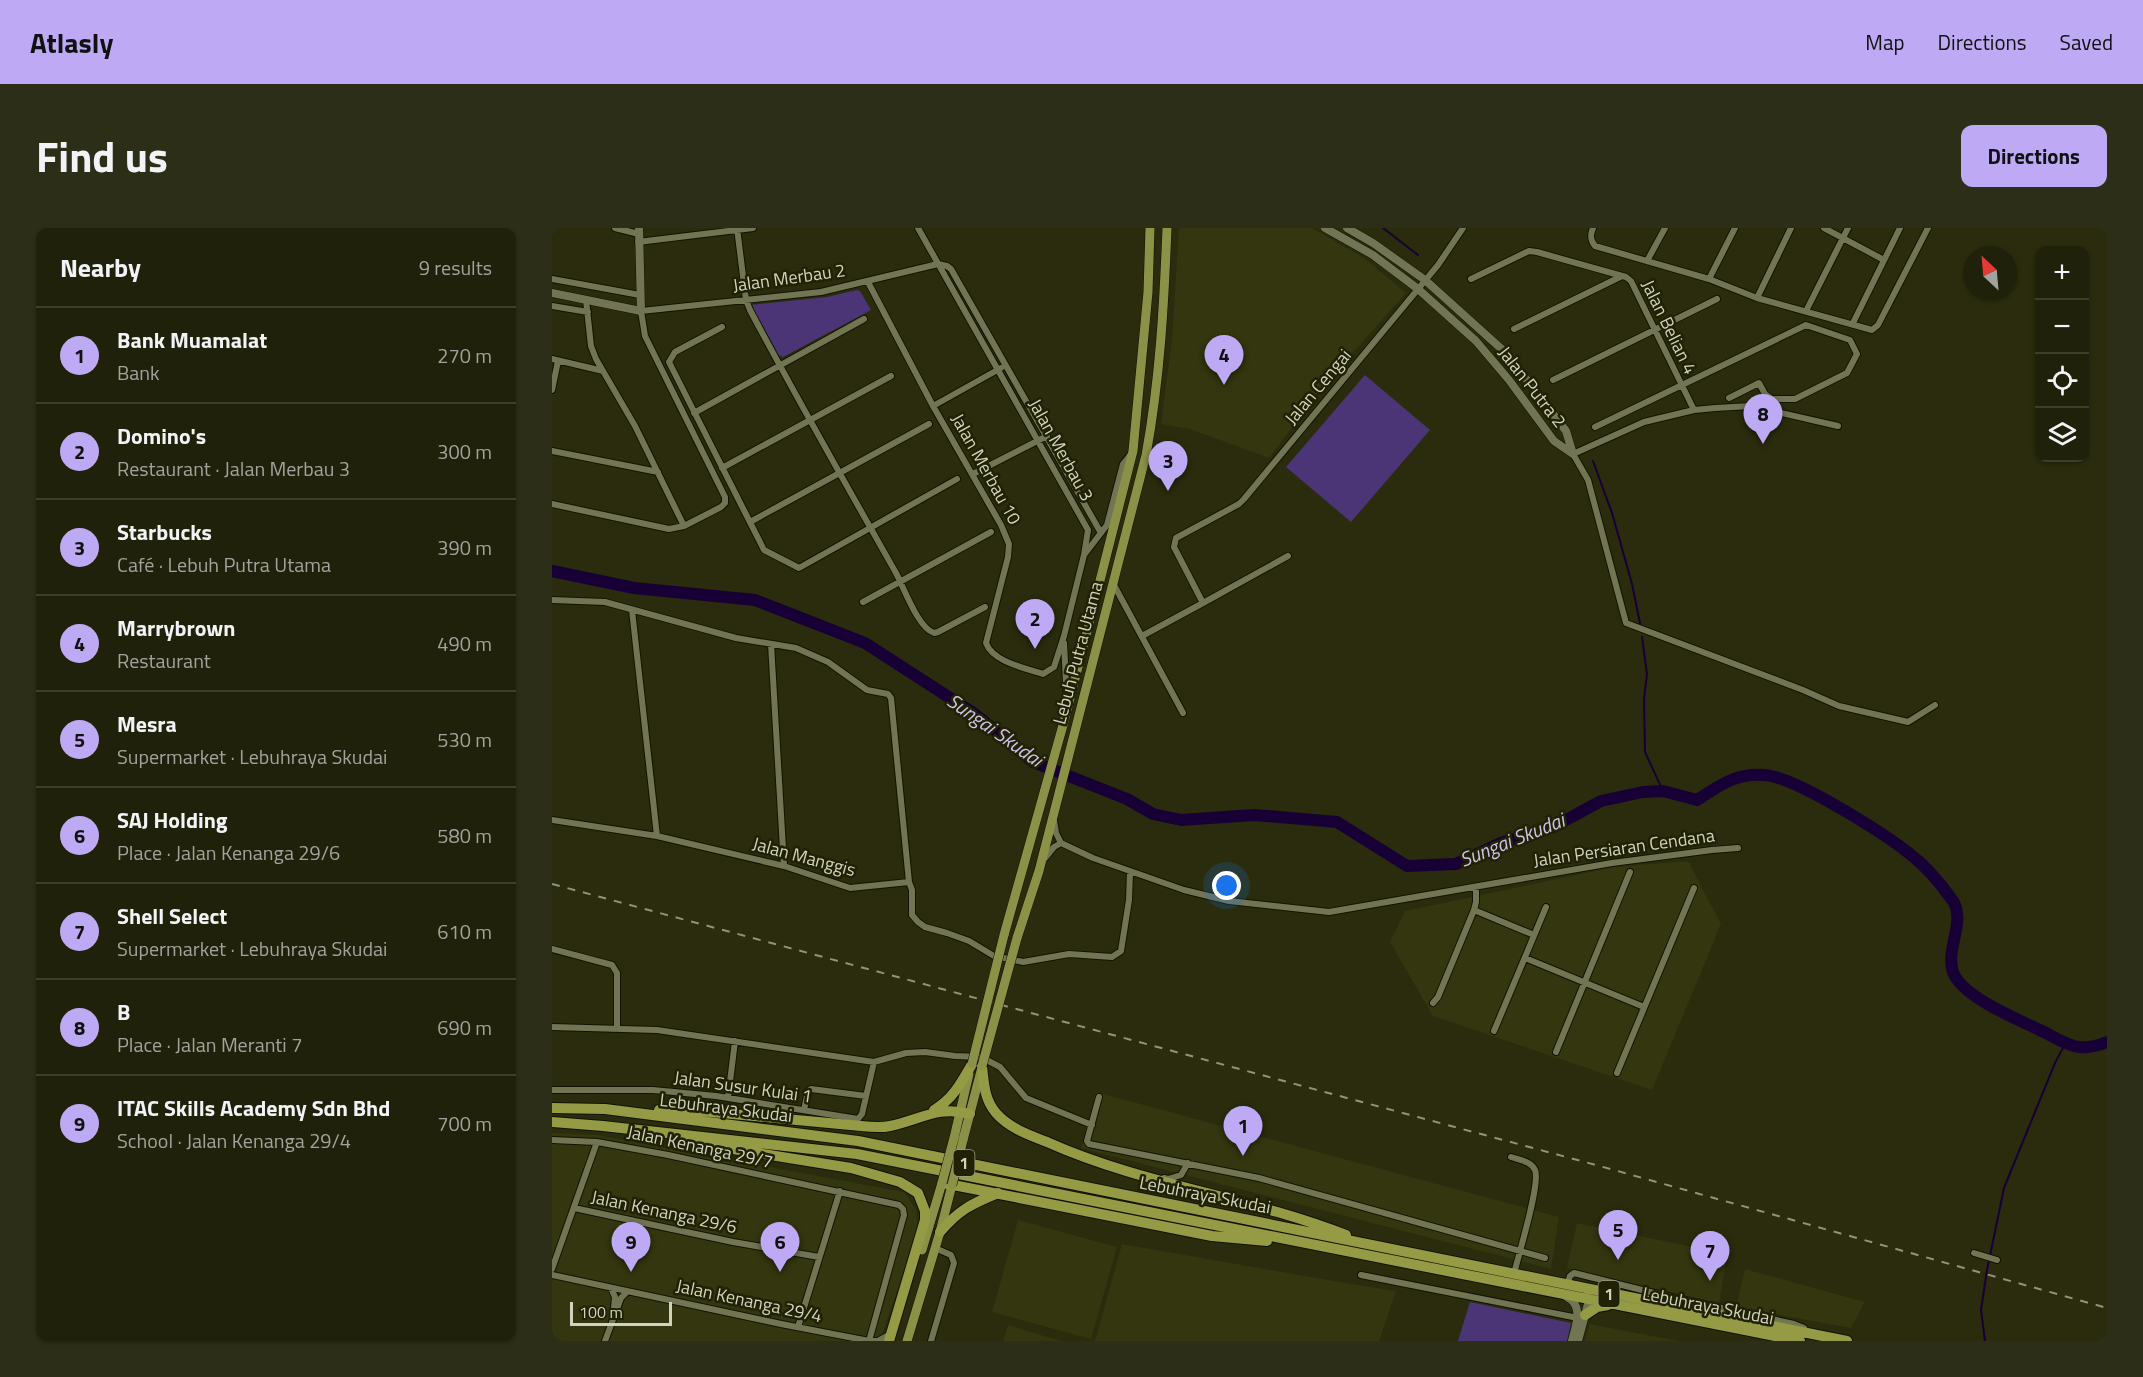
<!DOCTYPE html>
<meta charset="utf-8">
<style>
:root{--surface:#20210a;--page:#2d2e18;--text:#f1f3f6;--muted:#a2a39c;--line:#3d3e2b;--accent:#bea9f5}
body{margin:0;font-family:"Titillium Web",sans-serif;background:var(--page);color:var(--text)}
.controls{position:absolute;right:18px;top:18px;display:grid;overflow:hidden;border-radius:12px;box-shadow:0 2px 4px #0004}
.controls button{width:54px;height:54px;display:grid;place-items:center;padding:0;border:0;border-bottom:2px solid var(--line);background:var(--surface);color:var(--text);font:30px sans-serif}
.compass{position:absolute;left:1411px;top:18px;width:54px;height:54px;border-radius:50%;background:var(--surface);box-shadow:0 2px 4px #0004;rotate:334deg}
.scale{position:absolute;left:18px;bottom:15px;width:102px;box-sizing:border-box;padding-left:6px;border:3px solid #d1d3c1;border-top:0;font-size:16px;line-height:21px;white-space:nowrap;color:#d1d3c1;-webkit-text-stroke:4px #202203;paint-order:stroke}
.you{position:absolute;left:675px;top:658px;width:21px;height:21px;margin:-15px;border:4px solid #fff;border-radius:50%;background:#1a73e8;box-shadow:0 0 0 9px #1a73e833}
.badge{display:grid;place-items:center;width:39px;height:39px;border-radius:50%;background:var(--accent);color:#111;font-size:20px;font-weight:700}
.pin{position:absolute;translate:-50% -50px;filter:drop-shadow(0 2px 3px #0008)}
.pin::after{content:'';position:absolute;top:32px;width:21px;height:18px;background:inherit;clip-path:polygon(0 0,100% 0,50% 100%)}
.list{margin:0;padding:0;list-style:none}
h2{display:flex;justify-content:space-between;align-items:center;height:78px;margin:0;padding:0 24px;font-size:26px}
h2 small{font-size:20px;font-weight:400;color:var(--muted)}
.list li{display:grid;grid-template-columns:39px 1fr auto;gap:18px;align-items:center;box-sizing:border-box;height:96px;padding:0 24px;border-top:2px solid var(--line)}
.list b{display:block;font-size:22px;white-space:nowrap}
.list p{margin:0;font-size:20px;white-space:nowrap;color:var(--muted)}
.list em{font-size:20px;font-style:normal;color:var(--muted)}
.icon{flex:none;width:33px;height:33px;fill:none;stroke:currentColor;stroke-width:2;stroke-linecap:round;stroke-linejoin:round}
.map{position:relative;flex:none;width:1555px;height:1113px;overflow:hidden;border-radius:12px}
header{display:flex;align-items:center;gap:36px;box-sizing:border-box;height:84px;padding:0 30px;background:var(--accent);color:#111}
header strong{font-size:28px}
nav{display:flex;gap:33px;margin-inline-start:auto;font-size:21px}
.intro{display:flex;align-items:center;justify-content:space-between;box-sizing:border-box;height:144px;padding:0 36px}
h1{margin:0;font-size:42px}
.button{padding:15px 27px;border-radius:12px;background:var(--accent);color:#111;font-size:21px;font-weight:700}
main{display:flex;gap:36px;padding:0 36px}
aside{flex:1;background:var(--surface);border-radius:12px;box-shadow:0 2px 4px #0004}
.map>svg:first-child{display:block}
.built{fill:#33360e}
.green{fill:#4b3576}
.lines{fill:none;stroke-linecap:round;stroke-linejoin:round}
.stream{stroke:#170035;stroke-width:2}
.river{stroke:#170035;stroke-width:12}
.minor-casing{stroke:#131400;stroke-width:8}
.tertiary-casing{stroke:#131400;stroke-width:9}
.primary-casing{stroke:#131400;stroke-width:10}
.trunk-casing{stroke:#131400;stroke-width:12}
.minor{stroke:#727554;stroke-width:6}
.tertiary{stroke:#727554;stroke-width:8}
.primary{stroke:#8c9148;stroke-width:9}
.trunk{stroke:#959a44;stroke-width:10}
.rail{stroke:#91937c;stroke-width:2;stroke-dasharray:8 8;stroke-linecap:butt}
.primary-bridge-casing{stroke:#131400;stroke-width:10;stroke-linecap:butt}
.primary-bridge{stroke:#8c9148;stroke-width:9}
.labels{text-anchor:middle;stroke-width:5;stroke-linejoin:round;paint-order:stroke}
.shield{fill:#202203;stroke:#9c9e88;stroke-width:1.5}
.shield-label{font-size:16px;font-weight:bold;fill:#d1d3c1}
.street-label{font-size:18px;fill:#d1d3c1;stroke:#202203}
.water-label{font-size:20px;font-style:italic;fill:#cfc4f0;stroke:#202203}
</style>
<header>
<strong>Atlasly</strong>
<nav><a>Map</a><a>Directions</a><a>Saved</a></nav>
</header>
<div class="intro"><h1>Find us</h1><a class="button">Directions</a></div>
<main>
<aside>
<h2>Nearby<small>9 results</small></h2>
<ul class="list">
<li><span class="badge">1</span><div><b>Bank Muamalat</b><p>Bank</p></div><em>270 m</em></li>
<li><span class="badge">2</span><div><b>Domino's</b><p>Restaurant · Jalan Merbau 3</p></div><em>300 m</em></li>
<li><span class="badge">3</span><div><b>Starbucks</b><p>Café · Lebuh Putra Utama</p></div><em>390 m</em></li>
<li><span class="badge">4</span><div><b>Marrybrown</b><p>Restaurant</p></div><em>490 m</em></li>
<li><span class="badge">5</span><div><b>Mesra</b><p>Supermarket · Lebuhraya Skudai</p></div><em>530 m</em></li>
<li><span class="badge">6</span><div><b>SAJ Holding</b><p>Place · Jalan Kenanga 29/6</p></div><em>580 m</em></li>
<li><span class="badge">7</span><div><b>Shell Select</b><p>Supermarket · Lebuhraya Skudai</p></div><em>610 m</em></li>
<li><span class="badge">8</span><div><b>B</b><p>Place · Jalan Meranti 7</p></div><em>690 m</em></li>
<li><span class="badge">9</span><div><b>ITAC Skills Academy Sdn Bhd</b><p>School · Jalan Kenanga 29/4</p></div><em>700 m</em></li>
</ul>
</aside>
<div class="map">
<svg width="1555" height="1113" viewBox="0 0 1555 1113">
<rect width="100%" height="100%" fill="#2a2c0d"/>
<!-- built -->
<path class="built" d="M627 0H760L812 30 854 65 770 159 717 230 638 201 609 196 620 111Z
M1136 633 1169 696 1100 862 881 788 838 714 853 683 1062 639Z
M544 864 1007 989 999 1041 529 920Z
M0 905 46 907 352 964 364 981 366 1002 328 1113H0Z
M466 992 565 1019 539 1111 440 1084Z
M1025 995 1175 1026 1167 1076 1015 1040Z
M570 1016 805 1057 844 1063 827 1113H543Z
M1193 1041 1313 1074 1299 1100 1184 1079Z
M1037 1096 1127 1113H1033Z
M456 1097 509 1113H451Z"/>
<!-- green -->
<path class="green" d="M305 62 308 63 319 82 231 129 224 126 198 77 275 69Z
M813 147 878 202 799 294 734 239Z
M918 1074 1019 1095 1015 1113H906Z"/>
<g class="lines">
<!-- stream -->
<path class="stream" d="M831 0 866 27
M1041 233 1060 285 1080 356 1089 400
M1090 409 1095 446 1092 471 1093 524 1111 563
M1433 1113 1429 1082 1435 1042 1452 960 1503 835 1514 814"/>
<!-- river -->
<path class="river" d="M0 343 82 360 203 372 313 415 423 486 481 534 575 571 601 586 629 592 702 587 785 594 855 638 904 636 949 615 1001 599 1049 573 1091 564 1111 563 1145 572C1168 557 1184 545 1212 547 1242 548 1333 606 1358 626 1375 639 1389 656 1401 673 1414 694 1393 722 1401 744 1410 769 1467 792 1490 803 1502 809 1516 818 1528 819 1536 820 1547 817 1555 814"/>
<!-- minor casing -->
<g class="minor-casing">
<path id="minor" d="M63 0 87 6
M185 0 194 72 198 82C245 171 295 258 344 345 352 360 366 400 382 405L386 404 433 379
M1041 0C1038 7 1038 12 1043 18L1157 51 1205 70 1320 102 1326 97 1376 0
M1272 0 1332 32
M86 14 201 0
M1095 33 1113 0
M0 51 88 67
M919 51 977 23 985 24 1074 49 1079 53 1142 182
M1157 51 1183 0
M316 54 381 178 449 297 457 316 456 329 434 415C441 434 473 440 491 446L502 439 512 408 532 327 536 302 366 0
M1205 70 1239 0
M34 72 39 118 44 131 83 198 132 298
M0 78 36 84
M1254 83 1296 0
M1301 95 1348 0
M170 99 123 124 117 134 212 322 247 340 405 251
M962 101 1070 48
M0 131 51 143
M1001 152 1165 71
M0 162 6 133
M381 178 449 140
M142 185 312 91
M1286 198 1199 178 1163 180 1142 182 1092 194 1021 226 1036 252 1074 395 1251 462 1287 478 1356 494 1383 477
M1043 199 1254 97 1298 112 1305 126 1295 145 1243 171H1220L1213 166 1207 155 1177 170
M0 223 106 244
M170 240 339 148
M421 246 495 208
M0 276 117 301 132 298 169 279 173 275V269L93 108 89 83 269 64 386 36 395 38 399 41 549 305
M198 294 377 196
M532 327 555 297 571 236 579 226
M562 357 631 485
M0 372 53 374 184 410 244 420 276 434 315 462 336 466 339 470 357 654
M311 374 439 304
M651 375 736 328
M80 382 105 608
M590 408 651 375 622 319 624 310 687 276 692 271 886 37 911 0
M512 415 515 474
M219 416 232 638
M0 592 105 608 232 638 298 660 357 654 360 662V687L366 694 373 699 395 705 417 713 442 728 471 734 517 726 560 729 569 723 577 672 578 644
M502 592 504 605 509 615
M509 615 541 630 632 662 677 673 777 684 1060 635 1160 622 1186 620
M493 630 502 619 509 615
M922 682 982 707
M0 721 60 737 65 745V800
M973 730 1092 779
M881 775 886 769 922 682 924 674V659
M0 799 105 802 322 834 310 886 306 891 164 868 101 862H0
M942 803 994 679
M1004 824 1078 644
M322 834 354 825 373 824 403 828 429 829 448 839 474 870 540 897
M1065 845 1142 660
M547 869 535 913 537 916 707 950 993 1030
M176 870 183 813
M252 882 256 863 259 861 314 868
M0 912 45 914 116 927 347 977 351 981 352 987 317 1113
M959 929C967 932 979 933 983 942 989 955 966 1028 962 1046
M612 950 616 951 629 947 636 935
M22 980 181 1014 267 1029
M1422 1025 1445 1032
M0 1041 45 914
M0 1047 229 1096 317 1113H326L337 1107
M809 1047 1026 1090
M1015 1057 1018 1048 1022 1045 1102 1065 1242 1096 1252 1100
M59 1060 63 1069 62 1080
M246 1099 288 963
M53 1113 69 1070 75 1064
M379 1113 402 1035 399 1027 383 1020"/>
</g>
<!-- tertiary casing -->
<g class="tertiary-casing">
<path id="tertiary" d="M773 0 821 27 866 61 924 113 957 152 1002 213 1021 226
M795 0 821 15 873 52 954 125 1014 203 1021 226
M0 65 89 83 87 0
M1015 1069C1032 1078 1024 1097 1020 1113
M1026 1113 1037 1072 1035 1068"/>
</g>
<!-- primary casing -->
<g class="primary-casing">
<path id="primary" d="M452 707 513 490 581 223 596 64 598 0
M465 710 487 643 594 227C608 151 612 76 615 0
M402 910 417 846
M411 912 429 843
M370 1022 390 955
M355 1113 388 1004 400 957"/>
</g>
<!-- trunk casing -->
<g class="trunk-casing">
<path id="trunk" d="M430 838C432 855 432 871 444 885 457 900 477 907 495 914 591 957 697 969 794 1007
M0 880 53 881 306 913 1295 1113
M107 882H138L309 898C318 899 329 900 338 898 368 892 386 877 418 886
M382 882C401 871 409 855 420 836
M0 894 51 898 305 926 1248 1113
M131 913 299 940 348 954 366 965 373 983V992L337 1113
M391 955 660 1008 715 1013
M388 1004C407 982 419 976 446 965
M1033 1087 1045 1079 1056 1077"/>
</g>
<!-- minor -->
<use href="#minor" class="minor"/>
<!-- tertiary -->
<use href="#tertiary" class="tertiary"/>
<!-- primary -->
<use href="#primary" class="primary"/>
<!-- trunk -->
<use href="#trunk" class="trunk"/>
<!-- rail -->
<path class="rail" d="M0 656 1044 937 1555 1080"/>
<!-- primary-bridge casing -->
<g class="primary-bridge-casing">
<path id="primary-bridge" d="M420 836 452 707
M430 838 465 710
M390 955 402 910
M400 957 411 912"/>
</g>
<!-- primary-bridge -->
<use href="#primary-bridge" class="primary-bridge"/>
</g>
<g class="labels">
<!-- shield labels -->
<g class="shield">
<rect x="401.5" y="922" width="21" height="26" rx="4.5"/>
<rect x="1046.5" y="1053" width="21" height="26" rx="4.5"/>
</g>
<g class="shield-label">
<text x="412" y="941">1</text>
<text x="1057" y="1072">1</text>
</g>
<!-- street labels -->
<g class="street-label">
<text transform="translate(237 50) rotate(-8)" y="6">Jalan Merbau 2</text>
<text transform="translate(1117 99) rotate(64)" y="6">Jalan Belian 4</text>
<text transform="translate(766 159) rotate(-50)" y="6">Jalan Cengai</text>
<text transform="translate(980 159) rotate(52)" y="6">Jalan Putra 2</text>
<text transform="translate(509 222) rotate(61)" y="6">Jalan Merbau 3</text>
<text transform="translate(434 241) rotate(61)" y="6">Jalan Merbau 10</text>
<text transform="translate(526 425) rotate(-75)" y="6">Lebuh Putra Utama</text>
<text transform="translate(1072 620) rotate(-8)" y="6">Jalan Persiaran Cendana</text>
<text transform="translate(252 629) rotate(15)" y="6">Jalan Manggis</text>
<text transform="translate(191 859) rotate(8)" y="6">Jalan Susur Kulai 1</text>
<text transform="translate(174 880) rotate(7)" y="6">Lebuhraya Skudai</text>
<text transform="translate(148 919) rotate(12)" y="6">Jalan Kenanga 29/7</text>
<text transform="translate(653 967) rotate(11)" y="6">Lebuhraya Skudai</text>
<text transform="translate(112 984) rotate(12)" y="6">Jalan Kenanga 29/6</text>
<text transform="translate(197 1073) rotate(12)" y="6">Jalan Kenanga 29/4</text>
<text transform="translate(1156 1078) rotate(11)" y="6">Lebuhraya Skudai</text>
</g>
<!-- water labels -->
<g class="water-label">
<text transform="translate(443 502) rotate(35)" y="7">Sungai Skudai</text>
<text transform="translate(960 612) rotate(-22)" y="7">Sungai Skudai</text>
</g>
</g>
</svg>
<div class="controls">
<button>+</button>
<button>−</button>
<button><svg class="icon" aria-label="locate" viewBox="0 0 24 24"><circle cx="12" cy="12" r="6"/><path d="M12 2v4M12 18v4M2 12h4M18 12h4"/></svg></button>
<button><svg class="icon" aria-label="layers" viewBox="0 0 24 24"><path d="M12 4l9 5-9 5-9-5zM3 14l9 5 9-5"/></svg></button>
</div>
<svg class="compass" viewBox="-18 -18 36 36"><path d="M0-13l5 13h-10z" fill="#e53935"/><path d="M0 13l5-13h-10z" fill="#a2a39c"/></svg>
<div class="scale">100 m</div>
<div class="you"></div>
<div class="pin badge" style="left:691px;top:928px">1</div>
<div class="pin badge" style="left:483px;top:421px">2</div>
<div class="pin badge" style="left:616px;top:263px">3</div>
<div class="pin badge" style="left:672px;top:157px">4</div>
<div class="pin badge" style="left:1066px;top:1032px">5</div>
<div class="pin badge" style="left:228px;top:1044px">6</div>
<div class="pin badge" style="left:1158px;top:1053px">7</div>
<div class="pin badge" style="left:1211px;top:216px">8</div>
<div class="pin badge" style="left:79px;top:1044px">9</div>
</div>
</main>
